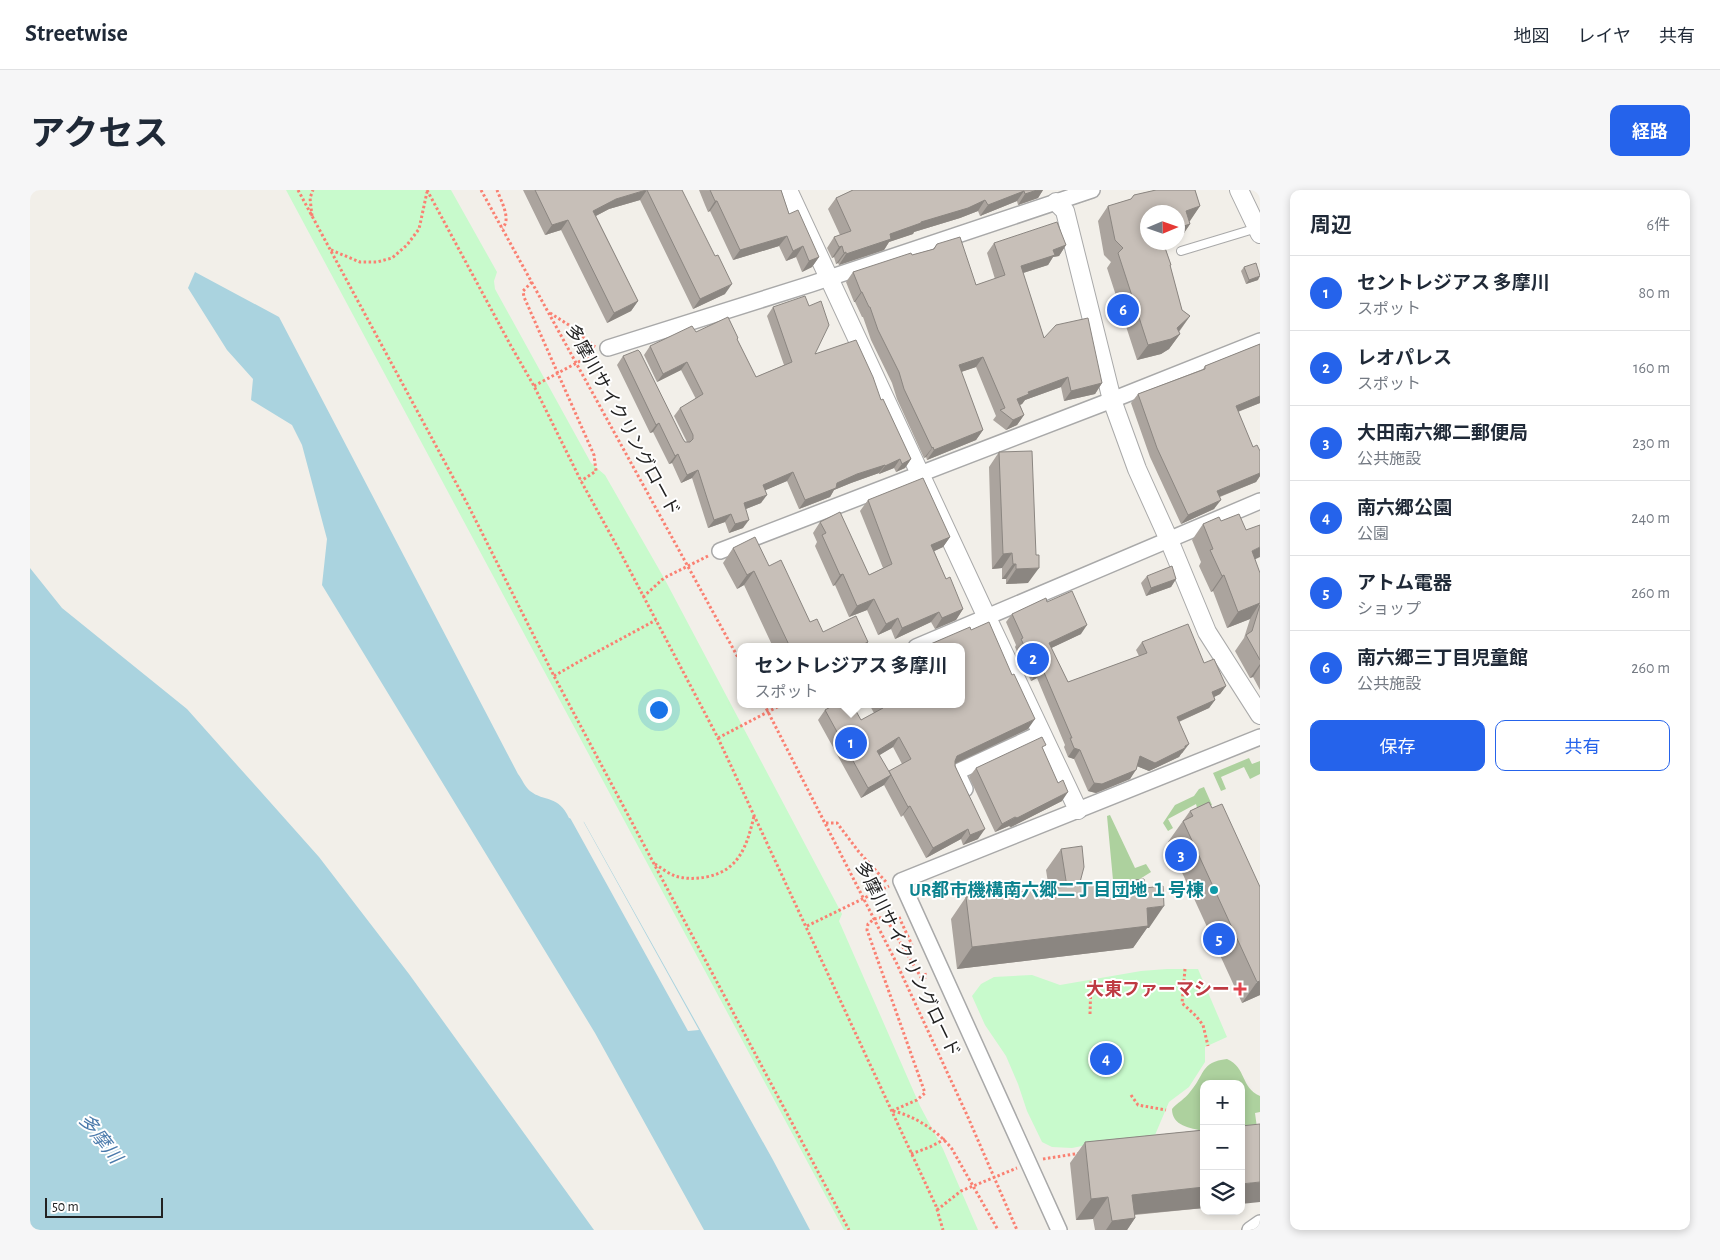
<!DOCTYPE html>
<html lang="ja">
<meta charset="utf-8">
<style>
:root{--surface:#fff;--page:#f6f6f7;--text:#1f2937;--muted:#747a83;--line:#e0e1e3;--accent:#2563eb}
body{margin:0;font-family:"Alegreya Sans","Noto Sans JP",sans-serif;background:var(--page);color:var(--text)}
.controls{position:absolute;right:15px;bottom:15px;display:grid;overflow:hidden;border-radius:10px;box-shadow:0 2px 8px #0003}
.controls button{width:45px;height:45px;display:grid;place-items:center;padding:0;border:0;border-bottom:1px solid var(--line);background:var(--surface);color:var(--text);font:25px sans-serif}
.compass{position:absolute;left:1110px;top:15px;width:45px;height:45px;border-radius:50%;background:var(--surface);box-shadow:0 2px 8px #0003;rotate:88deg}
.scale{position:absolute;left:15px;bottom:12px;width:118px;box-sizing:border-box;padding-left:5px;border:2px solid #222;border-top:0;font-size:14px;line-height:18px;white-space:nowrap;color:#222;-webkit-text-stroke:4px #fff;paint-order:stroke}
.you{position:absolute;left:628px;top:519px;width:18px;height:18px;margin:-12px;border:4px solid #fff;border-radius:50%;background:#1a73e8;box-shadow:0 0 0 8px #1a73e833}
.badge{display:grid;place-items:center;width:32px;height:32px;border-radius:50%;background:var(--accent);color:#fff;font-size:16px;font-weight:700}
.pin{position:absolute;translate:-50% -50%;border:2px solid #fff;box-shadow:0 1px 5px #0006}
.popup{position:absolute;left:707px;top:453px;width:228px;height:65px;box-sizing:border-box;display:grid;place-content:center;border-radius:10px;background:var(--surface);filter:drop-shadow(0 1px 4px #0005);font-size:16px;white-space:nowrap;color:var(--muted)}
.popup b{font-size:19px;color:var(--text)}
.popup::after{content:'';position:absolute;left:50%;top:100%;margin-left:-10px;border:10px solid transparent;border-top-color:var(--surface)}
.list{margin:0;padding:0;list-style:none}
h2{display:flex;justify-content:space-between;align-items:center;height:65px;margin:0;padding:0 20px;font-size:21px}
h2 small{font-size:16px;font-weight:400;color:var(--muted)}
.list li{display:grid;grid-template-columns:32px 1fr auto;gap:15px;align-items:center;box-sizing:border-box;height:75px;padding:0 20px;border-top:1px solid var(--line)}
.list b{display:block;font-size:19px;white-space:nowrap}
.list p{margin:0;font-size:16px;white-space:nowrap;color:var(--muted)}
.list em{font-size:16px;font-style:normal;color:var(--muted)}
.actions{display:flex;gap:10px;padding:15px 20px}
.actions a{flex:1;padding:11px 0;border:1px solid var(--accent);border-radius:10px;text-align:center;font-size:18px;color:var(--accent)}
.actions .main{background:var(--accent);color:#fff}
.icon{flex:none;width:28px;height:28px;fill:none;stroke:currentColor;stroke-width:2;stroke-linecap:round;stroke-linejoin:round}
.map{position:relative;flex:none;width:1230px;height:1040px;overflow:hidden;border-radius:10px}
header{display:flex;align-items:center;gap:30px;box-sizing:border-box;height:70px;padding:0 25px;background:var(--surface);border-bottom:1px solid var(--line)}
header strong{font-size:24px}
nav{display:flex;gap:28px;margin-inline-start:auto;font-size:18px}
.intro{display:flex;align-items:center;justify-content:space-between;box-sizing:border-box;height:120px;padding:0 30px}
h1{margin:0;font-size:35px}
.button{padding:12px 22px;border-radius:10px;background:var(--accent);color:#fff;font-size:18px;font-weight:700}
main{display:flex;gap:30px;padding:0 30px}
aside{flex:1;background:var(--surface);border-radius:10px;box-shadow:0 2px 8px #0003}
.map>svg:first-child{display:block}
.forest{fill:#add19e}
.park{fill:#c8facc}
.water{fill:#aad3df}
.pier{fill:#f2efe9}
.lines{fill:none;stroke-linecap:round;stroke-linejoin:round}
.service-casing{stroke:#a9a9a9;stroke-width:10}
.minor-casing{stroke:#a9a9a9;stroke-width:18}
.tertiary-casing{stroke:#a9a9a9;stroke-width:20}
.path{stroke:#fa8072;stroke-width:3;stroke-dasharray:2.5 2.5;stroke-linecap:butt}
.service{stroke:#fff;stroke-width:8}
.minor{stroke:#fff;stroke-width:15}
.tertiary{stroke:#fff;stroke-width:18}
.wall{fill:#aba49e;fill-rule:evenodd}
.shaded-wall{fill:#8b8681}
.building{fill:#c7bfb8;stroke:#8b8681}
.culture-dot{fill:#0f9aa8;stroke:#fff;stroke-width:2}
.health-dot{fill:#e0444e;stroke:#fff;stroke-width:2}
.labels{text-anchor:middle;stroke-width:4;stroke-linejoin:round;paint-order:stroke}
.street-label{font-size:18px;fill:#222;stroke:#fff}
.culture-label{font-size:18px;font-weight:bold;fill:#0d838f;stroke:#fff;text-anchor:end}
.health-label{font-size:18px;font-weight:bold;fill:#be3a42;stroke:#fff;text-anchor:end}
.water-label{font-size:19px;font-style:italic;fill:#4a7aab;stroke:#fff}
</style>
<header>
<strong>Streetwise</strong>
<nav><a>地図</a><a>レイヤ</a><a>共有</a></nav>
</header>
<div class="intro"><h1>アクセス</h1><a class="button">経路</a></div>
<main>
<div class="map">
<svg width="1230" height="1040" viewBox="0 0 1230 1040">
<rect width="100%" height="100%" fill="#f2efe9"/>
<!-- forest -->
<path class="forest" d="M1219 568 1222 574 1230 571V584L1220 589 1214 577 1191 587 1196 599 1191 601 1183 583Z
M1174 597 1182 615 1168 621 1166 614 1138 629 1143 638 1138 641 1133 633 1145 615 1164 606 1169 599Z
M1080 625 1105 678 1116 674 1121 682 1097 697 1073 698 1072 692 1083 690 1077 626Z
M1197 869C1217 878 1210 897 1230 906V922L1225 923 1227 938 1211 940V894H1174V941C1160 938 1142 936 1142 919 1147 913 1155 909 1160 902 1175 885 1170 872 1197 869Z"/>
<!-- park -->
<path class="park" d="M256 0H421L467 82 464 91 465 99 561 273 575 285 634 388 812 724 809 731 890 916 913 959 948 1040H814Z
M1137 779H1168L1197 847 1175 857V872L1159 897 1139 912 1125 945 1087 949 1042 958 1022 957 1012 952 997 921 988 894 976 866 955 835 942 806 951 794 964 787 1002 785 1030 795 1111 781Z"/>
<!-- water -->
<path class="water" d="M165 82 249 127 488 584C492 589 495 597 500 601 514 612 529 605 539 628L554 632 743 970 780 1040H674L565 843 292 395 297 349 272 255 262 235 221 210 223 189 197 160 158 98Z
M0 378 32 418 157 519 289 667 379 784 564 1040H0Z"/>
<!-- pier -->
<path class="pier" d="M533 615 538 619 541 626 552 629 669 840 658 841Z"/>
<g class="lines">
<!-- service casing -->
<g class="service-casing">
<path id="service" d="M1151 61 1227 38"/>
</g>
<!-- minor casing -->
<g class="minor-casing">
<path id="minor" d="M578 158 781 94 1062 0
M690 361 1082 210 1230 151
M886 457 1230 311
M935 599 927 582 1011 543
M1029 1040 871 691 1230 547
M1220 1040 1230 1033"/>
</g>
<!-- tertiary casing -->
<g class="tertiary-casing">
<path id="tertiary" d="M758 0 952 417 1048 620
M1209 0 1230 44
M1026 12 1035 21 1082 210 1107 279 1139 350 1177 442 1230 525"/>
</g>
<!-- path -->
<path class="path" d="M268 0 439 317 524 486 819 1040
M397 0 481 156 504 196 551 291 588 358 688 548 906 1016 913 1040
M451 0 711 473
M467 0C471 11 482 30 472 38
M282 26 280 8 283 0
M301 60 330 72H347L362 68 377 55 389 39 397 2
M502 92 493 101 494 107 564 265 566 281 551 291
M520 123 542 137 565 157
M504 196 565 163
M613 407 634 388 678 366
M524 486 550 471 626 430
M734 514 866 772 937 925 987 1040
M688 548 753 514
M796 633H807L829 662 857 693
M625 674C631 678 638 683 645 686 655 689 666 689 676 687 709 681 717 656 724 626
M869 727 882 755
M777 736 859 696
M1155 779 1152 813 1166 826 1173 835 1178 856
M1060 824 1061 790
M1101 905 1108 915 1136 920
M862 921 887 910 895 903 837 740 838 734 844 729 855 727 892 789 896 787 895 783
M863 921C885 926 908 941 922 959L968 1040
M881 964 900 957 915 949
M1013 969 1051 963
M907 1020 931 1001 987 978"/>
<!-- service -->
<use href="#service" class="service"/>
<!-- minor -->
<use href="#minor" class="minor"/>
<!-- tertiary -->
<use href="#tertiary" class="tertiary"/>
</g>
<!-- wall -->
<path class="wall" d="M493 0H654H652L695 104 663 119 610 10 579 19 566 26 608 111 601 121 577 133 531 40 515 45Z
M669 0H751L759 24 789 67 782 77 772 82 766 67 756 71 749 56 703 70 680 21 678 22 675 15Z
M823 0H1013L1008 8 988 15 987 11 950 26 948 21 930 28 884 42 883 44 859 52 854 60 809 75 808 73 806 74 804 67 802 68 797 58 804 47 810 45 798 19 806 8Z
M1126 0H1165L1170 16 1159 31 1160 34 1150 49 1148 50V22H1118V52H1139L1134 54 1141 75 1140 76 1152 120 1160 126 1149 142 1150 144 1139 159 1131 164 1107 170 1077 78 1081 72 1074 65 1068 31 1078 16 1101 9 1104 5Z
M964 53 1036 55 1029 66 1023 67 1018 75 993 83 1014 148 1072 193 1065 204 1034 211 1031 197 995 210 992 214 990 215 994 225 987 235 976 240 963 230 966 226 946 177 931 182 953 240 946 250 897 270 896 267 894 268 867 209 862 193 841 150 833 127H832L825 112H824L816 92 823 82 903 59 907 54 946 95 965 89 957 63Z
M1214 77 1228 90 1216 94 1211 81Z
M743 117 785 164 851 210 881 269 875 278 866 282 864 278 849 284V283L821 293 804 300 800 307 769 319 757 291 735 300 731 313 716 319 713 338 699 343 695 332 678 338 662 288 651 293 642 273 639 274 623 242 620 243 587 175 593 166 653 249 655 252H657L644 226 650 218 666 209 651 180 627 192 614 165 620 156 666 142 707 149 726 187 754 175 737 126Z
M1230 154V213L1208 222 1223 257 1230 261V286L1226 292 1190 307 1184 319 1151 334 1120 267 1101 213 1108 204 1173 179 1175 176Z
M969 262 998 393 976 394V389H972V378L962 379 959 277Z
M838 310 920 347 913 357 904 361 916 389 933 419 926 430 905 439 901 432 865 449 861 439 848 445 837 420 819 427 805 395 803 396 785 356 787 352 783 343 790 332 839 385 853 378 830 321Z
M1191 331 1225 370 1230 383V500L1223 487 1220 488 1205 461 1214 448 1220 429 1197 438 1183 401 1181 402 1169 376 1171 372 1162 350 1173 334Z
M703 358 739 376 780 432 793 442 838 452 835 457H743L714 395 707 399 693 373Z
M1117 386 1146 389 1141 397 1116 406 1111 393Z
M1017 412 1051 444 1021 458 1038 492 1109 466 1106 460 1112 452 1174 473 1196 496 1190 504 1184 507 1185 510 1179 518 1149 532 1153 562 1151 564 1149 567 1119 581 1107 576 1100 589 1066 603 1058 601 1044 569 1038 567 1034 557 1035 555 1007 488 1001 491 985 457 986 455 976 432 982 424Z
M839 514H931L998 539 925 574 948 649 933 655 931 649 896 668 873 625 871 627 854 595 831 608 788 530 795 520 831 530 844 523ZM863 557 872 574 859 582 849 565Z
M1013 559 1032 611 981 637 979 636 965 642 939 587 946 578Z
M1179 612 1230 805 1212 813 1138 652 1160 621Z
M1031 659 1049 696 1119 738H1117L1103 758 927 779 921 729 936 707 1019 699 1016 680Z
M1174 940V1018L1105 1025V1028L1097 1040H1065L1063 1029 1046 1030 1040 973 1055 952Z"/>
<!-- shaded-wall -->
<path class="shaded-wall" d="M617 0 610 10 579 19 556 31 563 21 586 9Z
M1007 0H1013L1008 8 988 15 995 4Z
M994 1 987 11 950 26 958 15Z
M955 10 948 21 930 28 884 42 883 44 859 52 854 60 809 75 816 64 860 44 891 32Z
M685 11H687L680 21 678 22Z
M1170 16 1160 31 1148 35 1156 21Z
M538 30 531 40 515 45 522 35Z
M1160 34 1150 49 1148 50V38Z
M757 46 749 56 703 70 710 60Z
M1036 55 1029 66 1023 67 1018 75 984 86 991 76 1023 60Z
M773 56 766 67 756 71 763 61Z
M812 56 804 67 802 68 809 57Z
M816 62 808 73 806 74 814 63Z
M789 67 782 77 772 82 779 71Z
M1230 86 1228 90 1216 94 1219 90Z
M702 94 695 104 663 119 670 109Z
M831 102H832L825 112H824Z
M608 111 601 121 577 133 584 123Z
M1160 126 1149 141 1142 148 1150 144 1139 159 1131 164 1107 170 1118 155 1147 138Z
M953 167 946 177 922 185 929 175Z
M657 172 651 180 627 192 633 184Z
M1038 187 1031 197 995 210 992 214 980 219 987 209 998 202Z
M1072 193 1065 204 1034 211 1041 201Z
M1230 206V213L1199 225 1206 216Z
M994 225 987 235 976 240 983 230Z
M629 233 623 242 620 243 626 235Z
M953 240 946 250 897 270 904 260Z
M903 257 896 267 894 268 902 258Z
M648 264 642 273 639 274 645 266Z
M870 269 864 278 849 284 855 276Z
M881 269 875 278 866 282 872 274Z
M855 275 849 283 821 293 804 300 800 307 769 319 775 310 807 293 827 284Z
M668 280 662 288 651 293 657 285Z
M763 282 757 291 727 304 733 295Z
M1230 283V286L1226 292 1181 310 1187 301Z
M737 305 731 313 708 322 714 313Z
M1191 310 1184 319 1151 334 1158 325Z
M701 324 695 332 678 338 684 330Z
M719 330 713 338 699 343 705 334Z
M920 347 913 357 894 366 901 355Z
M1230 357V367L1211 376 1222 361Z
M982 363 972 378 962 379 973 364Z
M983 374H986L976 389H972Z
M1009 378 998 393 976 394 986 379Z
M724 381 714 395 707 399 717 385Z
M813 384 805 395 803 396 810 385Z
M1194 385 1183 401 1181 402 1192 386Z
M1146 389 1141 397 1116 406 1121 398Z
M844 409 837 420 819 427 827 416Z
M1230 413 1220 429 1197 438 1208 422Z
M933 419 926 430 905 439 912 428Z
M909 422 901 432 865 449 872 438Z
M868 428 861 439 848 445 856 434Z
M1057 435 1051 444 1013 462 1019 453Z
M838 452 835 457H828Z
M1230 474V476L1223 487 1220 488Z
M1013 480 1007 488 1001 491 1007 482Z
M1196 496 1190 504 1176 511 1182 502Z
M1185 510 1179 518 1141 535 1147 527Z
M1005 529 998 539 920 576 927 566Z
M869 547 863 557 840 571 847 561Z
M1159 554 1153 562 1151 564 1149 567 1119 581 1104 575 1110 566 1155 556Z
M1044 558 1050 560 1044 569 1038 567Z
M1106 580 1100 589 1066 603 1058 601 1064 593Z
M861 585 854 595 831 608 838 598Z
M1038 602 1032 611 981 637 979 636 965 642 972 634Z
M880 616 873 625 871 627 878 617Z
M938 639 931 649 896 668 903 658Z
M955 639 948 649 933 655 940 645Z
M1134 716 1119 738H1117L1103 758 927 779 942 757 1117 718Z
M1230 791V805L1212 813 1227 792Z
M1230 992V1012L1211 1014V994Z
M1174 997V1018L1086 1026 1102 1005Z
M1078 1007 1063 1029 1046 1030 1061 1009Z
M1105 1028 1097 1040H1076L1082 1031Z"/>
<!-- building -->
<path class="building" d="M505 0H616L586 9 563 21 608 111 584 123 538 30 522 35Z
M617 0H652L685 66 688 65 702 94 670 109Z
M680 0H751L759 24 768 20 789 67 779 71 773 56 763 61 757 46 710 60 687 11H685Z
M823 0H1007L995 4 994 1 958 15 955 10 938 18 891 32V33L860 44 861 49 816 64V62L814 63 812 56 809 57 804 47 821 41 806 8Z
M1126 0H1165L1170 16 1156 21 1160 34 1148 38V22H1118V52H1133L1141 75H1140L1152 120 1160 126 1147 138 1150 144 1141 149 1118 155 1088 63 1093 58 1085 50 1078 16 1101 9 1104 5Z
M1027 32 1036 55 1023 60 1025 65 991 76 1014 148 1026 135 1058 128 1072 193 1041 201 1038 187 998 202 999 204 987 209 994 225 983 230 970 220 975 218 953 167 929 175 953 240 904 260 903 257 902 258 874 199 869 182 848 140 840 117H839L832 102H831L823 82 881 63 882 65 904 59 907 54 930 47 946 95 975 85 964 53Z
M1226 73 1230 86 1219 90 1214 77Z
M775 106 779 116 791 111 799 135 785 164 826 150 843 187 851 210 853 209 881 269 872 274 870 269 855 276V275L827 284 807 293 806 298 775 310 763 282 733 295 737 305 714 313 719 330 705 334 701 324 684 330 668 280 657 285 648 264 645 266 629 233 626 235 593 166 608 160 610 162 653 249 655 252H660L663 249V245L650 218 673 204 657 172 633 184 620 156 662 136 666 142 698 127 708 148 707 149 726 187 762 172 743 117Z
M1230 154V206L1206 216 1223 257 1227 255 1230 261V283L1187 301 1191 310 1158 325 1127 258 1108 204 1175 179V176Z
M1002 261 1006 365H1009V378L986 379V374H983L982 363 973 364 969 262Z
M893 288 920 347 901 355 916 389 920 387 933 419 912 428 909 422 872 438 868 428 856 434 844 409 827 416 813 384 810 385 792 345 796 343 790 332 810 322 839 385 862 374 838 310Z
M1209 324 1216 340 1230 335V357L1222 361 1230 383V413L1208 422 1194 385 1192 386 1180 360 1183 359 1173 334 1189 327 1191 331Z
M725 347 739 376 751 370 780 432 787 429 793 442 826 426 838 452 828 457H760L724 381 717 385 703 358Z
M1142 376 1146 389 1121 398 1117 386Z
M1042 401 1057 435 1019 453 1038 492 1117 463 1112 452 1158 434 1174 473 1184 469 1196 496 1182 502 1185 510 1147 527 1159 554 1155 556V558L1125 573 1110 566 1106 580 1072 594 1064 593 1050 560 1044 558 1040 548H1042L1013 480 1007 482 991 449 993 448 982 424 1016 408 1017 412Z
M1230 415V470L1216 445 1222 441Z
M959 432 982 485 984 484 1005 529 927 566 925 571V576L955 639 940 645 938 639 903 658 880 616 878 617 859 581 881 569 869 547 847 561 861 585 838 598 795 520 806 514H822L831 530 853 518 851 514H931V457H896V456L940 437 941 440Z
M1012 547 1016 555 1012 557 1028 593 1033 590 1038 602 987 628 985 627 972 634 946 578Z
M1179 612 1182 618 1192 614 1230 697V791L1227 792 1153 631 1163 626 1160 621Z
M1052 656 1054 677 1049 696 1114 689 1115 698 1133 696 1134 716 1117 718 1118 736 942 757 936 707 1037 697 1031 659Z
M1230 934V992L1211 994V936Z
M1174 940V997L1102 1005 1105 1028 1082 1031 1078 1007 1061 1009 1055 952Z"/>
<!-- markers -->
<circle class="culture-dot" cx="1184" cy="700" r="5"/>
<path class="health-dot" d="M1207.5 791.5h5v5h5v5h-5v5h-5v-5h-5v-5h5z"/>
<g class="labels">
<!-- street labels -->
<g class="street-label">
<text transform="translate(593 230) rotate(61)" y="6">多摩川サイクリングロード</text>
<text transform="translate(878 769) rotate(64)" y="6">多摩川サイクリングロード</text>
</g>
<!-- culture labels -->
<g class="culture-label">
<text x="1174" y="706">UR都市機構南六郷二丁目団地 １号棟</text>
</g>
<!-- health labels -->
<g class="health-label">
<text x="1200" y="805">大東ファーマシー</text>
</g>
<!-- water labels -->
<g class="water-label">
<text transform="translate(71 948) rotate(52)" y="7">多摩川</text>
</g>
</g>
</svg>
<div class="controls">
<button>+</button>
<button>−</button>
<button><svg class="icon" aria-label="layers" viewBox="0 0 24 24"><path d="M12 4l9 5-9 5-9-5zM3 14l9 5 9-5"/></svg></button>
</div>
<svg class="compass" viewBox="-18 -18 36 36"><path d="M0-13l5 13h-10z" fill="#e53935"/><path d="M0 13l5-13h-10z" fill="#747a83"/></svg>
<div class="scale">50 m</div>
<div class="you"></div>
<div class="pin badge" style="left:821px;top:553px">1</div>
<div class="popup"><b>セントレジアス 多摩川</b>スポット</div>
<div class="pin badge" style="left:1003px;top:469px">2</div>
<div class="pin badge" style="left:1151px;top:665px">3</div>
<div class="pin badge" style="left:1076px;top:869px">4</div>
<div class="pin badge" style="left:1189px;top:749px">5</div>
<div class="pin badge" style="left:1093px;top:120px">6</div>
</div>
<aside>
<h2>周辺<small>6件</small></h2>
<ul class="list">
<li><span class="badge">1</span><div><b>セントレジアス 多摩川</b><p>スポット</p></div><em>80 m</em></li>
<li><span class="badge">2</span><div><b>レオパレス</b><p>スポット</p></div><em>160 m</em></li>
<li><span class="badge">3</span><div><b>大田南六郷二郵便局</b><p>公共施設</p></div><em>230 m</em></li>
<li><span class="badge">4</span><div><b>南六郷公園</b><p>公園</p></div><em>240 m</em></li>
<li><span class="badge">5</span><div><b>アトム電器</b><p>ショップ</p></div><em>260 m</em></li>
<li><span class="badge">6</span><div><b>南六郷三丁目児童館</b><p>公共施設</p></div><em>260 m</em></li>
</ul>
<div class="actions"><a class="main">保存</a><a>共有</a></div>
</aside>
</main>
